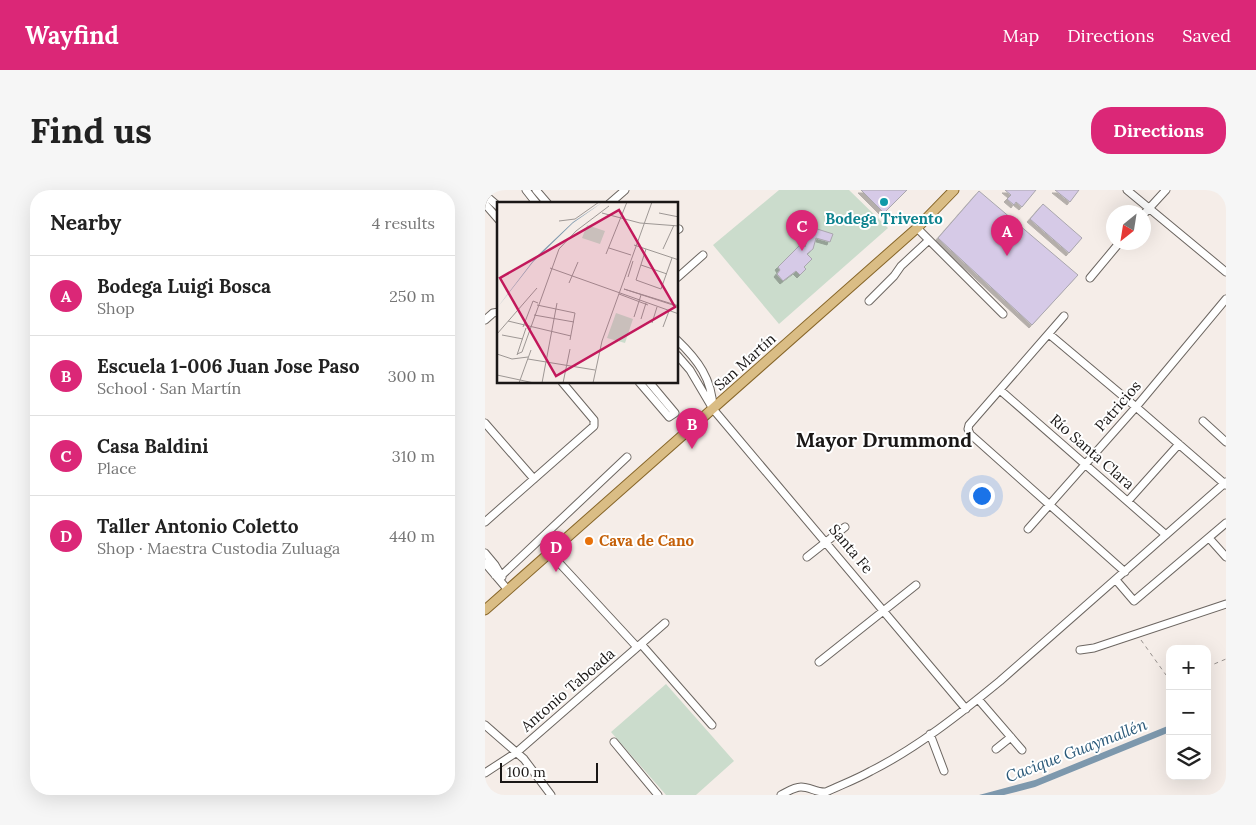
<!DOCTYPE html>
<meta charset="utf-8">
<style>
:root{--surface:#fff;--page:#f6f6f6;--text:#222;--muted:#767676;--line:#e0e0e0;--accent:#db2777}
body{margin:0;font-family:Lora,serif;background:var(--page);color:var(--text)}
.controls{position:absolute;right:15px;bottom:15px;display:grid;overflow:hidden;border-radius:10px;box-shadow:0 5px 20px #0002}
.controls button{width:45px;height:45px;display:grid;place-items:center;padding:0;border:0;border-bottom:1px solid var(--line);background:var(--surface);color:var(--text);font:25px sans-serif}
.compass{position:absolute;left:621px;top:15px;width:45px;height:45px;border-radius:50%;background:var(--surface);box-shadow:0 5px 20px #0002;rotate:210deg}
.scale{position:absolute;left:15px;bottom:12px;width:98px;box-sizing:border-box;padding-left:5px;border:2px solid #1a1716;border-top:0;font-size:14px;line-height:18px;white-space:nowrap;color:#1a1716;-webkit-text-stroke:4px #fff;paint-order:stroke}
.you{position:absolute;left:496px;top:305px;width:18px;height:18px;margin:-12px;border:4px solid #fff;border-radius:50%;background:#1a73e8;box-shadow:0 0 0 8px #1a73e833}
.badge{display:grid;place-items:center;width:32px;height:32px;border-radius:50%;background:var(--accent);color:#fff;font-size:16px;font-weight:700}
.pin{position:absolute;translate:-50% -41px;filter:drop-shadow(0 1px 2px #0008)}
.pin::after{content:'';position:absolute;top:26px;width:18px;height:15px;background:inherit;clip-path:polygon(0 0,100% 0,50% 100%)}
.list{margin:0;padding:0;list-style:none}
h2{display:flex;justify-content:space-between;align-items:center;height:65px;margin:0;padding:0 20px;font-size:21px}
h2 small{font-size:16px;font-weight:400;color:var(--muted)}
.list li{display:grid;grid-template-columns:32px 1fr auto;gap:15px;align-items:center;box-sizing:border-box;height:80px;padding:0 20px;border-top:1px solid var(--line)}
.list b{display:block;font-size:19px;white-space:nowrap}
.list p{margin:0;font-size:16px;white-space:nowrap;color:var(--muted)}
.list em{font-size:16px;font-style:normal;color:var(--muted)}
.icon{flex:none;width:28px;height:28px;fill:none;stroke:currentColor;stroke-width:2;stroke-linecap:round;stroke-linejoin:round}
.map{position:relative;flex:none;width:741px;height:605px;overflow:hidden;border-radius:20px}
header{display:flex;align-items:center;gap:30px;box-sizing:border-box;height:70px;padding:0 25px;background:var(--accent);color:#fff}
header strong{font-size:24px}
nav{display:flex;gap:28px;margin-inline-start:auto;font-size:18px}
.intro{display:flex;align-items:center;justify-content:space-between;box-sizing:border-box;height:120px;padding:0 30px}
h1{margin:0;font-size:35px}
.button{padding:12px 22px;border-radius:20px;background:var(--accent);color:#fff;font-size:18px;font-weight:700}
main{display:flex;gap:30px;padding:0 30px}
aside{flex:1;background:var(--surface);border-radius:20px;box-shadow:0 5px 20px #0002}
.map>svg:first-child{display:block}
.green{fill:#cbdccc}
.water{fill:#7d98ad}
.building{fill:#d6cae7;stroke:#a9a6ad;filter:url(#shadow)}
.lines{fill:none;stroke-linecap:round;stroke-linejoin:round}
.minor-casing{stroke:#6c6661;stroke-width:9}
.major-casing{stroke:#876629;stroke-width:11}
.path{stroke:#97918e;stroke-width:1;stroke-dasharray:4 4;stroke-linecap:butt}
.minor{stroke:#fff;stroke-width:7}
.major{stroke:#dabd85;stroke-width:9}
.culture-dot{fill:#0f9aa8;stroke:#fff;stroke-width:2}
.food-dot{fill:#e8710a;stroke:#fff;stroke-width:2}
.labels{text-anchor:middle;stroke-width:4;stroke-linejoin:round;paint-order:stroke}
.culture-label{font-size:15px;font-weight:bold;fill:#0d838f;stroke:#fff}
.street-label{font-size:15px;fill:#1a1716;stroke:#fff}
.food-label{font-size:15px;font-weight:bold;fill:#c56008;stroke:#fff;text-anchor:start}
.water-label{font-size:16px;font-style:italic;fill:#2a5979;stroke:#fff}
.district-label{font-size:20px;font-weight:bold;fill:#1a1716;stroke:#fff}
.inset-road{fill:none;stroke:#9d9794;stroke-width:1}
.view{fill:#c2185b;fill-opacity:0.15;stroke:#c2185b;stroke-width:2.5}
.inset-edge{fill:none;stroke:#1a1716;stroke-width:2.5}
</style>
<header>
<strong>Wayfind</strong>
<nav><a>Map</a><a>Directions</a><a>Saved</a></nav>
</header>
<div class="intro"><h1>Find us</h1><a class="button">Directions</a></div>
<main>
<aside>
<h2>Nearby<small>4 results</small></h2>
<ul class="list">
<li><span class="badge">A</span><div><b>Bodega Luigi Bosca</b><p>Shop</p></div><em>250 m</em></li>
<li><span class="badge">B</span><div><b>Escuela 1-006 Juan Jose Paso</b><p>School · San Martín</p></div><em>300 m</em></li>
<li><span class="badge">C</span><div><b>Casa Baldini</b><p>Place</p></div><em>310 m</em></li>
<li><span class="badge">D</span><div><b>Taller Antonio Coletto</b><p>Shop · Maestra Custodia Zuluaga</p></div><em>440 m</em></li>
</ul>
</aside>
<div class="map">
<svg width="741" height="605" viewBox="0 0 741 605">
<defs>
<filter id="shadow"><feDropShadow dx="-3" dy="3" stdDeviation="0" flood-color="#0004"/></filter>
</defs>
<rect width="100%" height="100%" fill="#f5ede8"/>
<!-- green -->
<path class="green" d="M294 0H364L403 38 294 134 228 55Z
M181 494 249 571 211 605H181L126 542Z"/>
<!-- water -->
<path class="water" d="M685 535V542L550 597 519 605H494L550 590Z"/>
<!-- building -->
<path class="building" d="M376 0H422L399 23Z
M520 0H551L537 17 531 12 529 15 522 9 526 5Z
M570 0H594L585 12Z
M494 1 593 85 547 135 453 48Z
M558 14 597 48 584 63 545 29Z
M326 37 348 44 345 52 331 48 328 59 322 64 327 69 319 77 321 79 315 85 311 81 298 91 292 84 295 80 293 77 317 53 320 57Z"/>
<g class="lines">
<!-- minor casing -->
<g class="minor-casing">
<path id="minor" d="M41 0 52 14
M51 0 63 14
M642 0 741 82
M0 5 14 17
M0 14 14 30
M124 14 140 0
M658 25 681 0
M432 38 518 124
M192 40 194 39
M192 88 218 65
M605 88 635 52
M384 111 409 86 416 76 444 50
M579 126 484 235 483 239 485 244 640 382
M0 130 8 123 14 122
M564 144 651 217 741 295
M192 150C213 170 227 189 228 218
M192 165 205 180 228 219 481 519
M154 192 184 227 190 223 164 192
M515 200 681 345
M718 231 741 252
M0 233 49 289
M643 311 694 254
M0 332 109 236V230L77 192
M543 339 651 217 741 109
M724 348 741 367
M0 363 10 375 17 387
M65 363 152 457
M322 367 360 337
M0 373 23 400
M10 385H17L142 267
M631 390 649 411 741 333
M156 454 227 535
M595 460 609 458 741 414
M334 472 431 395
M493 509 537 560
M0 535 39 569 66 605
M445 544 459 581
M129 552 173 605
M511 559 526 547
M0 583 32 562 180 433
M296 605C302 602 309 597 316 597 325 597 332 603 341 602 356 595 372 589 386 581 432 558 476 523 515 491L741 292"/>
</g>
<!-- major casing -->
<g class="major-casing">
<path id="major" d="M0 420 432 38 469 0"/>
</g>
<!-- path -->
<path class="path" d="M656 450 681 485H685
M722 477 741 469"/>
<!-- minor -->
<use href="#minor" class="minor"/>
<!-- major -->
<use href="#major" class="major"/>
</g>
<!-- markers -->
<circle class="culture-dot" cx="399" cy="12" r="5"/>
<circle class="food-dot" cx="104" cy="351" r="5"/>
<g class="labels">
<!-- culture labels -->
<g class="culture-label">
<text x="399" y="34">Bodega Trivento</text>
</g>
<!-- street labels -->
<g class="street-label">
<text transform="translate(260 172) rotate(-42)" y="5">San Martín</text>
<text transform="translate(633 216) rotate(-49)" y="5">Patricios</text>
<text transform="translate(607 262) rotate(41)" y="5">Río Santa Clara</text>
<text transform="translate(366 359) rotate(50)" y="5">Santa Fe</text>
<text transform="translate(83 500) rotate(-41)" y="5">Antonio Taboada</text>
</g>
<!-- food labels -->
<g class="food-label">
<text x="114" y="356">Cava de Cano</text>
</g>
<!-- water labels -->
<g class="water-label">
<text transform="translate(591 560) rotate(-21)" y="6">Cacique Guaymallén</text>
</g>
<!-- district labels -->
<g class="district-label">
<text x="399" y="257">Mayor Drummond</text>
</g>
</g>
<!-- overview -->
<g transform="translate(12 12)">
<rect width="181" height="181" fill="#f5ede8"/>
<path d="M90 23 108 29 103 42 85 36ZM119 111 136 117 128 141 110 136Z" fill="#cbdccc"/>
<path d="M106 0 76 21 36 60 0 106 39 55 76 20Z" fill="#7d98ad"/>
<path class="inset-road" d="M105 11 143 21 182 24M162 11 182 15M62 19 78 17 102 0M137 43 182 58M112 46 134 53M149 47 139 78 164 87 175 56M166 47 177 23M109 52 130 0M144 63 170 72M53 66 182 112M131 75 136 59M72 81 81 60M122 92 151 103M40 103 78 111 73 138M182 104 127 87 182 105M37 113 77 120M137 115 144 93M144 117 149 101M11 119 74 134M155 121 160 105M26 125 36 99 41 101M166 125 172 109M0 132 40 86M5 133 26 137M0 152 15 157 31 155M20 152 25 150 62 47 79 29 112 4M20 153 29 126M31 157 98 168M0 173 37 181M22 181 34 148M45 181 60 101M66 181 73 147M96 181 105 139 155 0"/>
<path class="view" d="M122 8 178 105 59 174 3 76Z"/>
<rect width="181" height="181" class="inset-edge"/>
</g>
</svg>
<div class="controls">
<button>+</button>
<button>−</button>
<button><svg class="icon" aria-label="layers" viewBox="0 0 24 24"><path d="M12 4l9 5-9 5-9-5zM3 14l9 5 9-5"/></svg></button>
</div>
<svg class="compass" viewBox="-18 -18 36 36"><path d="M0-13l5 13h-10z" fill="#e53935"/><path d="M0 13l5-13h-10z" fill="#767676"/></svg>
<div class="scale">100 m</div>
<div class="you"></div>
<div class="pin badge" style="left:522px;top:66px">A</div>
<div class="pin badge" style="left:207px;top:259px">B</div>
<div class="pin badge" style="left:317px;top:61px">C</div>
<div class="pin badge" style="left:71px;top:382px">D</div>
</div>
</main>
